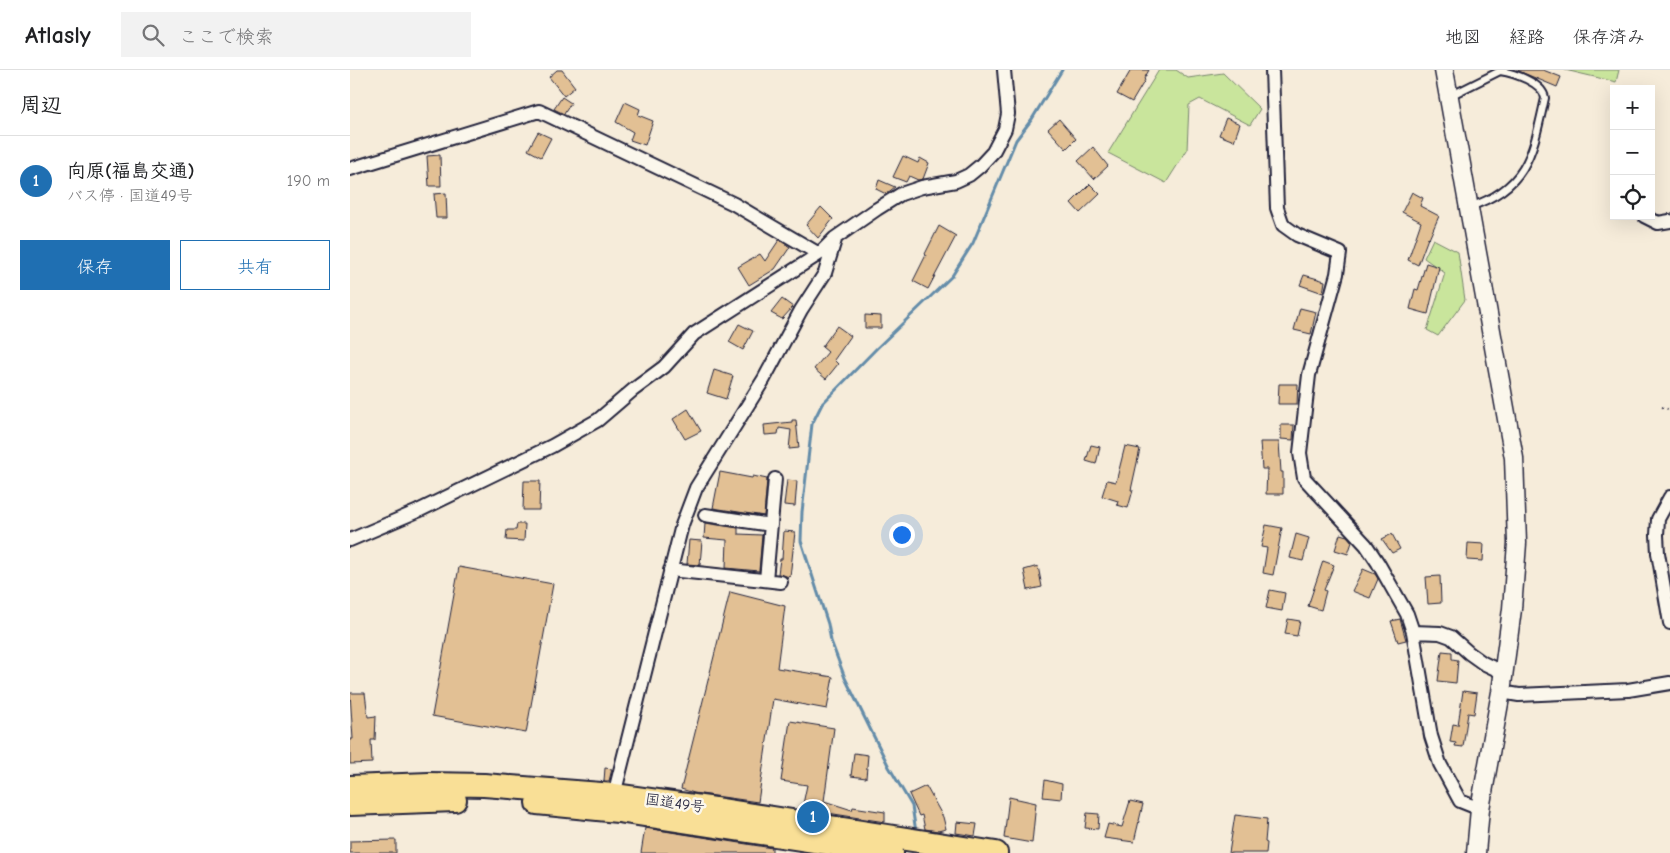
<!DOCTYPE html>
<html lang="ja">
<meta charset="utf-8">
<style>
:root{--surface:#fff;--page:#f2f2f2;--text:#202124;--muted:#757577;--line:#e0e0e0;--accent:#1f6fb2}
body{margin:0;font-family:"Comic Neue","Klee One",sans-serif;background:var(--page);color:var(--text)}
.controls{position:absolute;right:15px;top:15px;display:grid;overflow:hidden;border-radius:0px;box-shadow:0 5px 20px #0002}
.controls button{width:45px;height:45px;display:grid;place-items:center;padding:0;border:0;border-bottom:1px solid var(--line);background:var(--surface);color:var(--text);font:25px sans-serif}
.you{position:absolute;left:551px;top:464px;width:18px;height:18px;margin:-12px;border:4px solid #fff;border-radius:50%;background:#1a73e8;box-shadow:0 0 0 8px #1a73e833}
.badge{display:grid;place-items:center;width:32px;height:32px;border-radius:50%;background:var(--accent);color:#fff;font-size:16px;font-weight:700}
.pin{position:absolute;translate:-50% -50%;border:2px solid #fff;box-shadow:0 1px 5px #0006}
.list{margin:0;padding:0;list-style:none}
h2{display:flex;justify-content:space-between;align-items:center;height:65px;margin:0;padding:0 20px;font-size:21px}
h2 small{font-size:16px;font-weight:400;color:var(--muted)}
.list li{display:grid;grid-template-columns:32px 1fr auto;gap:15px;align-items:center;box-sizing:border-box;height:90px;padding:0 20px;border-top:1px solid var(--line)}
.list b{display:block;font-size:19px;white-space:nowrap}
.list p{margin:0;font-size:16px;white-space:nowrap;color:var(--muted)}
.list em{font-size:16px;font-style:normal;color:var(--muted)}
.actions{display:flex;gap:10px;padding:15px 20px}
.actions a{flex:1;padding:11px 0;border:1px solid var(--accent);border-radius:0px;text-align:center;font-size:18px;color:var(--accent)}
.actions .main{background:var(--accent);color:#fff}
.icon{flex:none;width:28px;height:28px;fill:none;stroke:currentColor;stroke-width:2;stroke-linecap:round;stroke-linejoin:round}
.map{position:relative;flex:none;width:1320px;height:783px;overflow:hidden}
header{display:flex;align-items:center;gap:30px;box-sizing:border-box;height:70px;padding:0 25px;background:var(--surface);border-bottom:1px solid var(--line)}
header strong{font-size:24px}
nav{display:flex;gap:28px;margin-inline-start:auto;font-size:18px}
.search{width:350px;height:45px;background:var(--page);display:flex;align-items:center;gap:12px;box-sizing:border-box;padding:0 18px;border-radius:0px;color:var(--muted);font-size:19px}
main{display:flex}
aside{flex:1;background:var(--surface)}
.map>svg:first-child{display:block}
.green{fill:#c9e59c;stroke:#76846c}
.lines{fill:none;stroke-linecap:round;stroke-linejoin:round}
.stream{stroke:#648ca9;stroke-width:3}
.building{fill:#e2c094;stroke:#22223b}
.lane-casing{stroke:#22223b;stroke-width:10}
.street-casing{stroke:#22223b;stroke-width:16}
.secondary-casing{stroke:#22223b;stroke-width:21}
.highway-casing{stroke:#22223b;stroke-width:26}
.path{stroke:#22223b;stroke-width:2;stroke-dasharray:1 4;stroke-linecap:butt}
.lane{stroke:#fbf7ec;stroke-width:6}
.street{stroke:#fbf7ec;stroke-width:12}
.secondary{stroke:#fbf7ec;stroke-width:18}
.highway{stroke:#f9df96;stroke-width:22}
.labels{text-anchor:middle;stroke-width:5;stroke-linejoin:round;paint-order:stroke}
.street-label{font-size:15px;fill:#22223b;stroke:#fbf7ec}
</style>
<header>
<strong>Atlasly</strong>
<div class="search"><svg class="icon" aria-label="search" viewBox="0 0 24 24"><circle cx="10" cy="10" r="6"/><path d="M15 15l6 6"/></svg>ここで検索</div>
<nav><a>地図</a><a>経路</a><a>保存済み</a></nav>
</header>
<main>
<aside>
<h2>周辺<small></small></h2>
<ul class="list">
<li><span class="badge">1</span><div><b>向原(福島交通)</b><p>バス停 · 国道49号</p></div><em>190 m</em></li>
</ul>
<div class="actions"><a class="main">保存</a><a>共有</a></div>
</aside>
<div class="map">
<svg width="1320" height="783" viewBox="0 0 1320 783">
<rect width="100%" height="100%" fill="#f6ecda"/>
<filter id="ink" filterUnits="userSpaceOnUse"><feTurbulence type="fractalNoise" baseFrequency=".02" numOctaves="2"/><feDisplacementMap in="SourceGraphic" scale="10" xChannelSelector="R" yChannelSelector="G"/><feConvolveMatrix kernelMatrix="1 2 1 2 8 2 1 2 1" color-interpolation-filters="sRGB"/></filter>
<g filter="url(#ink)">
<!-- green -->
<path class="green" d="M809 0H826L838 8 873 3 910 39 900 55 850 29 839 35 837 80 816 113 758 83Z
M1215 0H1269L1266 12Z
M1083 169 1108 182 1115 230 1088 266 1077 260 1095 203 1074 188Z"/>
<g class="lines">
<!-- stream -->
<path class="stream" d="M566 762 562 736 539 697 495 608 481 571 478 554 451 471 452 442 462 354 472 334 527 278 602 206 623 173 666 70 682 49 712 0"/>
</g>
<!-- building -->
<path class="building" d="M207 0H212L225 17 214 26 199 7Z
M781 0H799L794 9 795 10 782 32 767 24Z
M1166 0H1193L1211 7 1207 17Z
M212 27 221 33 214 44 204 39Z
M275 32 290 39 288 45 303 51 295 75 280 70 283 62 266 52Z
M876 48 890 54 884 71 869 65Z
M709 49 726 69 716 79 698 59Z
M188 62 201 68 191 87 178 80Z
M743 77 758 96 744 109 728 91Z
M90 85 91 116H79L77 86Z
M553 86 568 93 570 88 579 93 573 109 568 110 559 106 556 112 543 107Z
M529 110 545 117 536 124 526 119Z
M740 114 750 124 730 143 721 133Z
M1062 122 1073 128 1070 136 1089 146 1079 169 1078 168 1068 195 1058 190 1071 152 1052 142Z
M96 123 97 148H86L84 124Z
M471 137 483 149 468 168 456 155Z
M589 156 606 166 578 219 563 211 576 185 575 184Z
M429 170 440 177 425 199 399 215 388 197 410 184 415 191Z
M1076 193 1089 197 1078 244 1060 239 1065 219 1068 220Z
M954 205 975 211 973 223 950 215Z
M432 229 443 237 432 249 421 243Z
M950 238 966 242 961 264 944 260Z
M515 245 531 246V258H515Z
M389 254 403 261 393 280 379 272Z
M487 256 501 266 484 290 488 294 476 309 464 299 478 282 472 277Z
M364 300 383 306 376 329 357 323Z
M929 314H948L947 334H928Z
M338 339 351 361 335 369 323 349Z
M442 350H446L449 378 439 379 441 360 429 358 428 364 415 365 414 355 442 352Z
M931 355H944L943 370 931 369Z
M910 372H929L931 402H933V424H916L917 399H912Z
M741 375 750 377 746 394 736 391Z
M775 376 790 379 781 420H783L778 438 767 435 768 431 752 426 757 410 766 412Z
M370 402 402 408 403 406 417 409 414 446 363 438Z
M437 410 447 411 445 436 434 435Z
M174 411H190L189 440H173Z
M355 453 388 458V464L412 465 409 501 376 498 377 470 354 468Z
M167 454H175L174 471 156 470 157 460H166Z
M916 455 932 458 923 505 913 503 917 478 911 477Z
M434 461 445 462 440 507 428 504 430 489H432Z
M946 464 959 468 953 491 940 488Z
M990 464 997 466 1002 472 998 484 985 480Z
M1042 464 1050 479 1042 483 1032 469Z
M339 470 352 471 350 495 337 494Z
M1118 473 1134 474 1133 491 1117 490Z
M973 491 984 495 974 520 976 521 971 540 958 536Z
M688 496 692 517 678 520 674 500Z
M109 497 203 514 176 663 82 646Z
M1013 499 1025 504 1028 509 1020 528 1002 521Z
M1090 506 1091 533 1078 534 1076 507Z
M920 520 935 523 932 541 916 538Z
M380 522 435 536 427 598 483 607 477 639 423 629 408 732 344 723 331 719Z
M938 549 950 551 947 566 935 564Z
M1050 549 1056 570 1048 572 1041 551Z
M1092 581 1102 582V589L1108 590 1106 613 1088 611Z
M1113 621 1127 623 1124 644 1118 643 1113 677 1105 676 1106 673 1100 672 1103 654 1108 655Z
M0 623H15L18 647 26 646 25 670H21L22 693 0 694V669H3Z
M440 651 484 658 474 731 502 740 503 737 535 742V752L452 739 457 715 431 711Z
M504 683 518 685 516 708 501 706Z
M255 698 262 699 259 711H254Z
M695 710 712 714 711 729 693 727Z
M576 716 593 747 596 759 588 761 575 759 572 745 569 746 559 724Z
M659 727 686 733 682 773 654 768Z
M780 731 793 734 784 772 754 768 758 754 772 757Z
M737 743 749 744 748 759 735 758Z
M885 745 917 749 915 772 917 773 916 783H879Z
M607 752 627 754 625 766 606 763Z
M295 758 422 778V783H291Z
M46 770V783H0V771Z"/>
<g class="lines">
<!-- lane casing -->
<g class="lane-casing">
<path id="lane" d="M1100 26 1150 1C1164 3 1193 13 1195 28 1183 82 1178 118 1119 137"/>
</g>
<!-- street casing -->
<g class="street-casing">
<path id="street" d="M922 0 927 138 933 155 947 165 990 183 987 204 959 305 950 383 954 408 1016 475 1028 493 1057 544 1063 562 1081 666 1090 694 1110 731 1130 739
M0 99 189 41 384 134 469 184
M1294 146 1308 153 1320 151
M1320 427 1308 449 1307 465 1308 483 1320 553
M355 445 421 455
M0 470 68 441 202 376 248 350 283 320 314 297 344 264 469 184 485 168 527 139 551 124 572 117 606 111 619 105 630 96 643 82 655 59 658 44 654 0
M320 500 431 512
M416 510 425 409
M1063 562 1090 563 1101 567 1119 583 1133 593 1154 603
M1151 622 1169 625 1278 620 1320 613
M264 725 332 455 346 418 414 309 451 240 475 203 485 170"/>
</g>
<!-- secondary casing -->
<g class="secondary-casing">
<path id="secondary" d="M1094 0 1164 388 1167 473 1162 539 1151 622 1130 739 1126 783"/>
</g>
<!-- highway casing -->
<g class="highway-casing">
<path id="highway" d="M0 717 79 714 134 715 264 725 358 738 646 783
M187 733 268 741 542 783
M0 734 105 730"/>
</g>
<!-- path -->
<path class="path" d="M1312 337 1320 340"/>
<!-- lane -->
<use href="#lane" class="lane"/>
<!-- street -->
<use href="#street" class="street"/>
<!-- secondary -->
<use href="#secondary" class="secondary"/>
<!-- highway -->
<use href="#highway" class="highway"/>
</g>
</g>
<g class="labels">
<!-- street labels -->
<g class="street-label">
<text transform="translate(325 733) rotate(8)" y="5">国道49号</text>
</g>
</g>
</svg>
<div class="controls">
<button>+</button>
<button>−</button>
<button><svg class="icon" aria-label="locate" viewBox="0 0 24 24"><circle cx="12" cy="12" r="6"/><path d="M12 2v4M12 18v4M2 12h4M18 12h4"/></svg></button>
</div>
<div class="you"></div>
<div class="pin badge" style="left:463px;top:747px">1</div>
</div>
</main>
